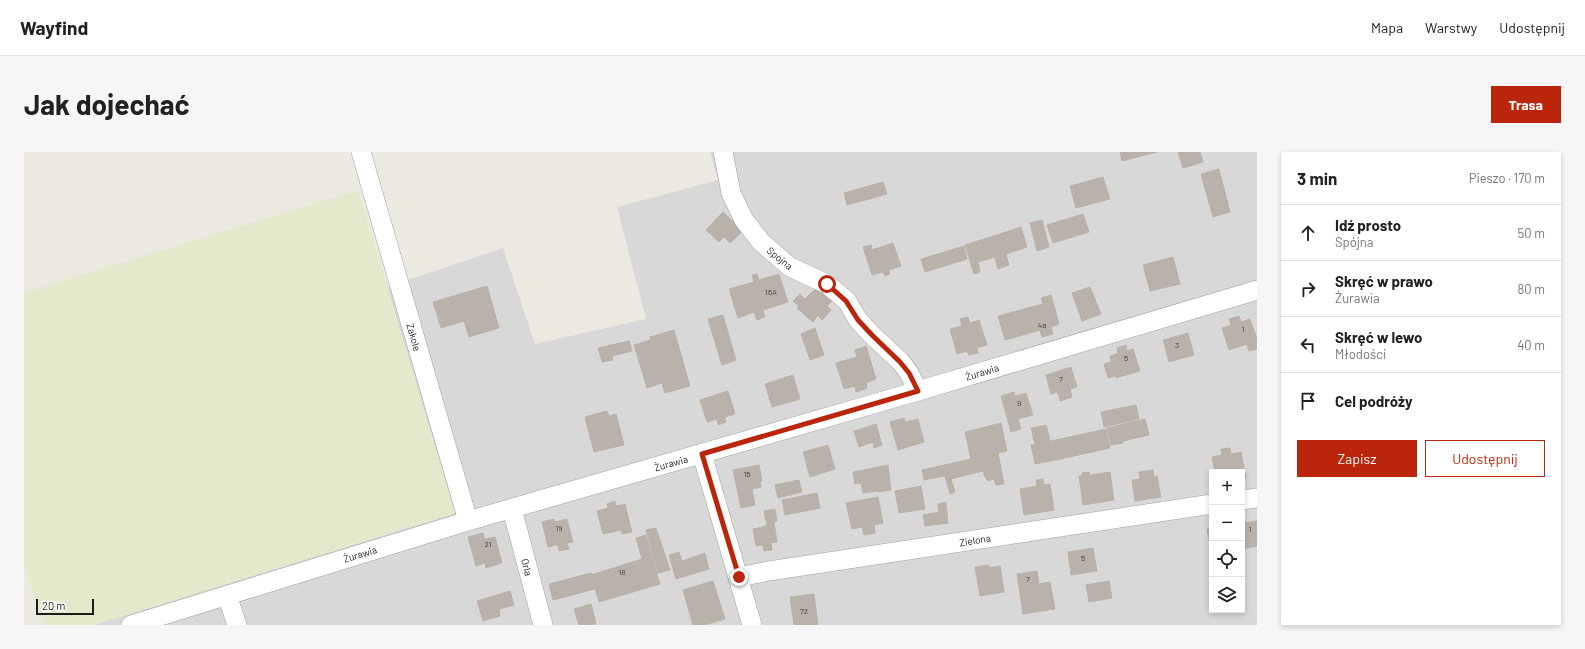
<!DOCTYPE html>
<html lang="pl">
<meta charset="utf-8">
<style>
:root{--surface:#fff;--page:#f6f6f6;--text:#202124;--muted:#757577;--line:#e0e0e0;--accent:#ba250b}
body{margin:0;font-family:Barlow,sans-serif;background:var(--page);color:var(--text)}
.controls{position:absolute;right:12px;bottom:12px;display:grid;overflow:hidden;border-radius:0px;box-shadow:0 2px 6px #0003}
.controls button{width:36px;height:36px;display:grid;place-items:center;padding:0;border:0;border-bottom:1px solid var(--line);background:var(--surface);color:var(--text);font:20px sans-serif}
.scale{position:absolute;left:12px;bottom:10px;width:58px;box-sizing:border-box;padding-left:4px;border:2px solid #1b1b1b;border-top:0;font-size:11px;line-height:14px;white-space:nowrap;color:#1b1b1b;-webkit-text-stroke:3px #fff;paint-order:stroke}
.stop{position:absolute;width:12px;height:12px;margin:-9px;border:3px solid #ba250b;border-radius:50%;background:#fff}
.stop.end{background:#ba250b;border-color:#fff;box-shadow:0 1px 4px #0008}
.list{margin:0;padding:0;list-style:none}
h2{display:flex;justify-content:space-between;align-items:center;height:52px;margin:0;padding:0 16px;font-size:17px}
h2 small{font-size:13px;font-weight:400;color:var(--muted)}
.list li{display:grid;grid-template-columns:26px 1fr auto;gap:12px;align-items:center;box-sizing:border-box;height:56px;padding:0 16px;border-top:1px solid var(--line)}
.list b{display:block;font-size:15px;white-space:nowrap}
.list p{margin:0;font-size:13px;white-space:nowrap;color:var(--muted)}
.list em{font-size:13px;font-style:normal;color:var(--muted)}
.actions{display:flex;gap:8px;padding:12px 16px}
.actions a{flex:1;padding:9px 0;border:1px solid var(--accent);border-radius:0px;text-align:center;font-size:14px;color:var(--accent)}
.actions .main{background:var(--accent);color:#fff}
.icon{flex:none;width:22px;height:22px;fill:none;stroke:currentColor;stroke-width:2;stroke-linecap:round;stroke-linejoin:round}
.map{position:relative;flex:none;width:1233px;height:473px;overflow:hidden;border-radius:0px}
header{display:flex;align-items:center;gap:24px;box-sizing:border-box;height:56px;padding:0 20px;background:var(--surface);border-bottom:1px solid var(--line)}
header strong{font-size:19px}
nav{display:flex;gap:22px;margin-inline-start:auto;font-size:14px}
.intro{display:flex;align-items:center;justify-content:space-between;box-sizing:border-box;height:96px;padding:0 24px}
h1{margin:0;font-size:28px}
.button{padding:10px 18px;border-radius:0px;background:var(--accent);color:#fff;font-size:14px;font-weight:700}
main{display:flex;gap:24px;padding:0 24px}
aside{flex:1;background:var(--surface);border-radius:0px;box-shadow:0 2px 6px #0003}
.map>svg:first-child{display:block}
.residential{fill:#d9d8d8;fill-rule:evenodd}
.farmland{fill:#e3eacc}
.building{fill:#b8b2aa;stroke:#bcb2a4}
.lines{fill:none;stroke-linecap:round;stroke-linejoin:round}
.street-casing{stroke:#9f9f9f;stroke-width:20}
.street{stroke:#fff;stroke-width:19}
.route{stroke:#ba250b;stroke-width:5}
.labels{text-anchor:middle;stroke-width:3.5;stroke-linejoin:round;paint-order:stroke}
.number-label{font-size:8px;fill:#42413f}
.street-label{font-size:10px;fill:#1b1b1b;stroke:#fff}
</style>
<header>
<strong>Wayfind</strong>
<nav><a>Mapa</a><a>Warstwy</a><a>Udostępnij</a></nav>
</header>
<div class="intro"><h1>Jak dojechać</h1><a class="button">Trasa</a></div>
<main>
<div class="map">
<svg width="1233" height="473" viewBox="0 0 1233 473">
<rect width="100%" height="100%" fill="#eceae0"/>
<!-- residential -->
<path class="residential" d="M686 0H1233V473H69L431 361 363 135 479 96 511 192 622 167 593 55 694 28ZM1188 320H1218V458H1188Z"/>
<!-- farmland -->
<path class="farmland" d="M334 38 431 361 69 473H19L0 411V141Z"/>
<!-- building -->
<path class="building" d="M1096 0H1133L1098 9Z
M1154 0H1176L1179 10 1159 16Z
M1195 17 1206 60 1189 65 1177 22Z
M1079 25 1086 47 1052 56 1046 34Z
M859 30 863 42 823 53 820 41Z
M699 60 719 79 706 91 700 85 695 90 682 78Z
M1059 62 1065 80 1029 91 1023 73Z
M1018 68 1025 95 1013 99 1006 71Z
M997 75 1003 95 982 102 976 82Z
M976 82 985 113 974 117 971 105 954 110 956 120 950 122 941 93Z
M869 91 877 114 865 118 866 122 861 124 859 120 848 123 839 95 847 93 848 98Z
M940 94 943 107 901 120 897 107Z
M1149 105 1156 132 1126 139 1119 113Z
M733 122 735 128 755 122 764 150 739 158 728 123Z
M730 130 741 165 733 168 730 160 714 166 705 137Z
M463 134 475 176 445 185 440 169 417 176 409 150Z
M1066 135 1077 162 1058 169 1048 141Z
M792 136 808 149 803 154 807 158 798 168 794 163 789 170 773 156 775 154 769 149 776 142 781 147Z
M1027 143 1035 172 1027 175 1029 182 1018 185 1016 178 1006 181 1000 157 1019 152 1017 146Z
M1000 157 1006 181 981 188 974 164Z
M699 163 712 208 698 213 684 167Z
M1215 164 1217 170 1226 167 1233 187V197L1225 199 1223 192 1205 198 1198 176 1207 173 1205 167Z
M944 165 946 171 955 168 963 193 953 196 954 201 945 203 943 199 933 202 926 177 938 174 936 167Z
M791 176 800 203 786 208 777 182Z
M650 178 666 234 641 241 638 231 623 236 610 193 626 188 633 210 626 185Z
M1164 181 1170 203 1145 210 1139 188Z
M605 189 608 199 588 204 589 208 578 210 574 196Z
M1102 193 1103 199 1109 197 1116 219 1092 226 1091 224 1084 226 1080 212 1087 210 1086 204 1094 201 1093 196Z
M842 194 852 227 842 231 843 236 832 240 831 234 820 237 812 211 833 205 831 198Z
M1047 215 1053 235 1046 237 1048 245 1036 249 1034 240 1027 242 1022 223Z
M769 223 776 247 748 255 741 232Z
M704 239 711 262 701 265 702 270 694 273 693 267 683 270 676 248Z
M990 240 991 244 1002 241 1009 263 994 267 997 277 987 280 977 244Z
M1112 253 1115 267 1080 275 1077 260Z
M583 259 585 264 592 262 600 293 570 300 561 265Z
M880 266 881 270 894 267 900 290 874 298 866 270Z
M1121 267 1125 283 1099 289V291L1087 293 1083 276Z
M977 271 983 299 947 307 941 280Z
M852 272 858 293 850 296 849 290 835 295 830 279Z
M1022 273 1031 308 1011 312 1007 293H1011L1007 276Z
M1082 277 1086 296 1032 308 1027 289Z
M804 293 811 317 786 325 779 300Z
M1206 296 1207 302 1217 300 1222 326 1218 327V320H1191L1188 305 1198 303 1197 297Z
M974 301 980 332 972 333 970 327 964 329 961 325 959 319 927 327 931 340 926 342 921 324 900 328 898 318Z
M735 313 738 329H736L737 335 728 337 731 353 717 356 709 318Z
M864 313 867 338 854 340V339L839 341 837 331 831 332 829 320Z
M1129 318 1130 325 1133 324 1137 345 1111 349 1108 328 1116 327 1115 320Z
M1065 320 1066 323 1086 320 1090 348 1059 353 1055 324H1058V321Z
M1019 327 1020 333 1026 332 1030 358 1000 363 996 337 1013 334 1012 328Z
M775 328 778 340 754 346 751 333Z
M897 334 901 357 875 361 871 339Z
M793 341 796 356 761 363 758 348Z
M854 345 859 371 850 373 851 381 840 383 838 375 828 377 822 351Z
M591 349 592 354 601 352 608 380 598 382 597 378 579 382 573 359 584 356 583 352Z
M922 350 924 371 901 374 899 363 915 360 914 352Z
M751 357 753 369 750 370 753 390 747 391 748 398 740 399 739 393 732 394 729 377 743 374 740 359Z
M530 367 531 370 543 367 549 390 543 391 545 397 535 399 534 393 524 395 518 370Z
M1233 369V394L1218 397V371Z
M632 376 646 418 634 421 622 378Z
M1188 376V402L1183 377Z
M459 381 460 387 471 385 478 411 462 416 461 411 452 414 444 385Z
M622 383 636 432 575 450 567 423 618 407 612 386Z
M1069 396 1073 419 1047 423 1044 400Z
M655 400 658 409 681 401 685 417 652 427 645 403Z
M965 413V416L976 414 980 440 956 444 951 415Z
M1013 419 1015 432 1026 430 1031 457 999 462 993 422Z
M567 421 571 437 529 448 525 432Z
M689 429 701 467 680 473H669L659 438Z
M1085 429 1088 446 1065 450 1062 433Z
M486 439 490 453 475 457 476 464 459 469 453 449Z
M790 442 794 473H770L766 445Z
M567 452 572 472 555 473 550 457Z"/>
<g class="lines">
<!-- street casing -->
<g class="street-casing">
<path id="street" d="M337 0 444 369
M699 0 707 41 720 68 737 90 766 115 803 132 823 149 834 168 848 183 877 210 885 221 894 239
M678 302 728 473
M1218 348 1233 346
M488 357 519 473
M715 425 745 419 1188 352
M203 443 213 473
M107 473 444 369 894 239 1233 138"/>
</g>
<!-- street -->
<use href="#street" class="street"/>
</g>
<g class="lines">
<!-- route -->
<path class="route" d="M715 425 678 302 894 239 885 221 876 210 848 183 834 168 822 149 803 132"/>
</g>
<g class="labels">
<!-- number labels -->
<g class="number-label">
<text x="747" y="143">16A</text>
<text x="1018" y="176">4a</text>
<text x="1219" y="180">1</text>
<text x="1153" y="196">3</text>
<text x="1102" y="209">5</text>
<text x="1037" y="230">7</text>
<text x="995" y="254">9</text>
<text x="723" y="325">15</text>
<text x="535" y="379">19</text>
<text x="1226" y="380">1</text>
<text x="464" y="395">21</text>
<text x="1059" y="409">5</text>
<text x="598" y="423">18</text>
<text x="1004" y="430">7</text>
<text x="780" y="462">72</text>
</g>
<!-- street labels -->
<g class="street-label">
<text transform="translate(756 106) rotate(39)" y="4">Spójna</text>
<text transform="translate(390 185) rotate(74)" y="4">Zakole</text>
<text transform="translate(958 220) rotate(-17)" y="4">Żurawia</text>
<text transform="translate(647 311) rotate(-16)" y="4">Żurawia</text>
<text transform="translate(951 388) rotate(-9)" y="4">Zielona</text>
<text transform="translate(336 402) rotate(-17)" y="4">Żurawia</text>
<text transform="translate(503 415) rotate(75)" y="4">Orla</text>
</g>
</g>
</svg>
<div class="controls">
<button>+</button>
<button>−</button>
<button><svg class="icon" aria-label="locate" viewBox="0 0 24 24"><circle cx="12" cy="12" r="6"/><path d="M12 2v4M12 18v4M2 12h4M18 12h4"/></svg></button>
<button><svg class="icon" aria-label="layers" viewBox="0 0 24 24"><path d="M12 4l9 5-9 5-9-5zM3 14l9 5 9-5"/></svg></button>
</div>
<div class="scale">20 m</div>
<div class="stop" style="left:803px;top:132px"></div>
<div class="stop end" style="left:715px;top:425px"></div>
</div>
<aside>
<h2>3 min<small>Pieszo · 170 m</small></h2>
<ul class="list">
<li><svg class="icon" aria-label="ahead" viewBox="0 0 24 24"><path d="M12 20V5M6 11l6-6 6 6"/></svg><div><b>Idź prosto</b><p>Spójna</p></div><em>50 m</em></li>
<li><svg class="icon" aria-label="right" viewBox="0 0 24 24"><path d="M7 20v-9h11M14 6l5 5-5 5"/></svg><div><b>Skręć w prawo</b><p>Żurawia</p></div><em>80 m</em></li>
<li><svg class="icon" aria-label="left" viewBox="0 0 24 24"><path d="M17 20v-9H6M10 6l-5 5 5 5"/></svg><div><b>Skręć w lewo</b><p>Młodości</p></div><em>40 m</em></li>
<li><svg class="icon" aria-label="arrive" viewBox="0 0 24 24"><path d="M6 21V4h12l-3 4 3 4H6"/></svg><div><b>Cel podróży</b></div></li>
</ul>
<div class="actions"><a class="main">Zapisz</a><a>Udostępnij</a></div>
</aside>
</main>
